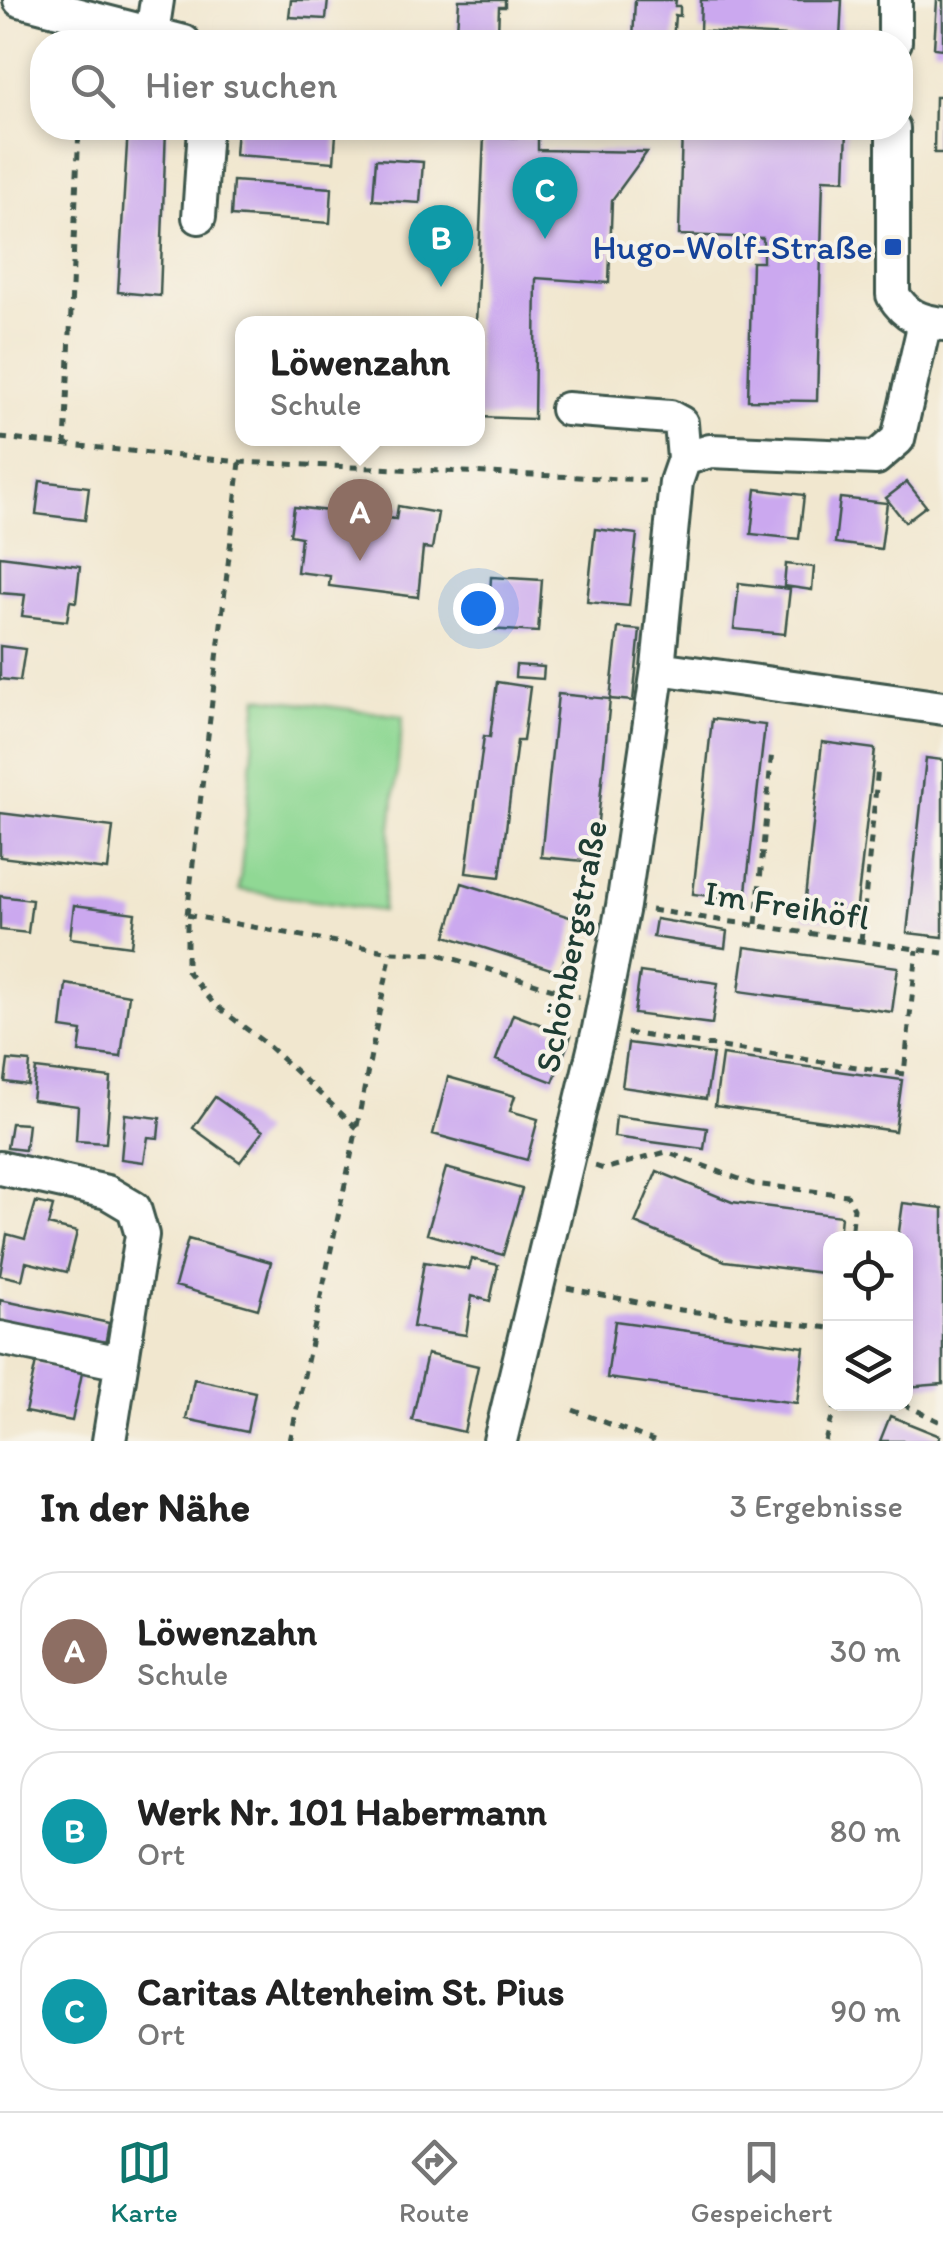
<!DOCTYPE html>
<html lang="de">
<meta charset="utf-8">
<style>
:root{--surface:#fff;--page:#f2f2f2;--text:#222;--muted:#767676;--line:#e0e0e0;--accent:#0f766e}
body{margin:0;font-family:Itim,sans-serif;background:var(--page);color:var(--text)}
.controls{position:absolute;right:30px;bottom:30px;display:grid;overflow:hidden;border-radius:20px;box-shadow:0 5px 15px #0003}
.controls button{width:90px;height:90px;display:grid;place-items:center;padding:0;border:0;border-bottom:2px solid var(--line);background:var(--surface);color:var(--text);font:50px sans-serif}
.you{position:absolute;left:478px;top:608px;width:35px;height:35px;margin:-25px;border:8px solid #fff;border-radius:50%;background:#1a73e8;box-shadow:0 0 0 15px #1a73e833}
.badge{display:grid;place-items:center;width:65px;height:65px;border-radius:50%;background:var(--accent);color:#fff;font-size:32px;font-weight:700}
.pin{position:absolute;translate:-50% -82px;filter:drop-shadow(0 2px 5px #0008)}
.pin::after{content:'';position:absolute;top:52px;width:35px;height:30px;background:inherit;clip-path:polygon(0 0,100% 0,50% 100%)}
.popup{position:absolute;left:235px;top:316px;width:250px;height:130px;box-sizing:border-box;display:grid;place-content:center;border-radius:20px;background:var(--surface);filter:drop-shadow(0 2px 8px #0005);font-size:32px;white-space:nowrap;color:var(--muted)}
.popup b{font-size:38px;color:var(--text)}
.popup::after{content:'';position:absolute;left:50%;top:100%;margin-left:-20px;border:20px solid transparent;border-top-color:var(--surface)}
.list{margin:0;padding:0;list-style:none}
h2{display:flex;justify-content:space-between;align-items:center;height:130px;margin:0;padding:0 40px;font-size:42px}
h2 small{font-size:32px;font-weight:400;color:var(--muted)}
.list li{display:grid;grid-template-columns:65px 1fr auto;gap:30px;align-items:center;box-sizing:border-box;height:160px;margin:0 20px 20px;padding:0 20px;border:2px solid var(--line);border-radius:40px}
.list b{display:block;font-size:38px;white-space:nowrap}
.list p{margin:0;font-size:32px;white-space:nowrap;color:var(--muted)}
.list em{font-size:32px;font-style:normal;color:var(--muted)}
.icon{flex:none;width:55px;height:55px;fill:none;stroke:currentColor;stroke-width:2;stroke-linecap:round;stroke-linejoin:round}
.map{position:relative;flex:none;width:943px;height:1441px;overflow:hidden}
.search{position:absolute;background:var(--surface);box-shadow:0 5px 15px #0003;left:30px;right:30px;top:30px;height:110px;display:flex;align-items:center;gap:25px;box-sizing:border-box;padding:0 35px;border-radius:40px;color:var(--muted);font-size:38px}
.sheet{height:670px;background:var(--surface)}
nav{display:flex;justify-content:space-around;align-items:center;box-sizing:border-box;height:140px;border-top:2px solid var(--line);background:var(--surface);font-size:28px;color:var(--muted)}
nav a{display:grid;justify-items:center;gap:5px}
nav .on{color:var(--accent)}
.map>svg:first-child{display:block}
.green{fill:#90d894;stroke:#588a64;stroke-width:2.5}
.building{fill:#cba8ef}
.lines{fill:none;stroke-linecap:round;stroke-linejoin:round}
.minor-casing{stroke:#3e564b;stroke-width:38}
.path{stroke:#3e564b;stroke-width:5;stroke-dasharray:8 8;stroke-linecap:butt}
.minor{stroke:#fff;stroke-width:32}
.transit-dot{fill:#1a4fb4;stroke:#f7f3e8;stroke-width:4}
.labels{text-anchor:middle;stroke-width:8;stroke-linejoin:round;paint-order:stroke}
.transit-label{font-size:35px;fill:#164399;stroke:#f7f3e8;text-anchor:end}
.street-label{font-size:35px;fill:#1f3d34;stroke:#f7f3e8}
</style>
<div class="map">
<svg width="943" height="1441" viewBox="0 0 943 1441">
<rect width="100%" height="100%" fill="#f7f3e8"/>
<filter id="ink" filterUnits="userSpaceOnUse"><feTurbulence type="fractalNoise" baseFrequency=".01" numOctaves="2"/><feDisplacementMap in="SourceGraphic" scale="20" xChannelSelector="R" yChannelSelector="G"/><feConvolveMatrix kernelMatrix="1 2 1 2 8 2 1 2 1" color-interpolation-filters="sRGB"/></filter>
<filter id="wash" filterUnits="userSpaceOnUse"><feTurbulence type="fractalNoise" baseFrequency=".0048" numOctaves="4" result="noise"/><feDisplacementMap in="SourceGraphic" scale="40" xChannelSelector="R" yChannelSelector="G"/><feGaussianBlur stdDeviation="2.25" result="paint"/><feColorMatrix in="noise" values="0 0 0 0 0 0 0 0 0 0 0 0 0 0 0 0 0 1.4 0 .05"/><feComposite in="paint" operator="in"/></filter>
<g filter="url(#wash)">
<rect width="100%" height="100%" fill="#f1e7cf"/>
<!-- green -->
<path class="green" d="M258 697 403 716 382 911 239 890Z"/>
<g id="blocks">
<!-- building -->
<path class="building" d="M291 0H328L326 19 289 17Z
M459 0H505V7H499L498 34 457 31Z
M635 0H676L675 6H680V16L675 15 673 42 633 40Z
M701 0H842L840 39 700 31Z
M937 0H943V49L934 48Z
M935 97H943V153H934Z
M128 128H166L160 296 118 292Z
M237 128 336 134 334 162 235 155Z
M682 128 847 130 845 180 823 179 817 401 748 400 752 262H763V238L679 235Z
M484 136 538 138V150L647 152 612 200 609 283 536 278 534 419 478 417 476 324Z
M376 159 423 162 420 203 373 200Z
M233 181 332 188 330 223 231 216Z
M40 481 89 487 85 520 36 514Z
M907 482 926 506 905 522 886 498Z
M756 489 804 495 799 539 751 534Z
M840 498 887 503 881 549 835 543Z
M398 506 438 513 432 549 423 548 418 597 329 586 330 576 297 572 301 537 290 535 294 507 396 519Z
M595 529 637 534 629 606 587 602Z
M0 556 80 566 76 602 70 601 67 621 22 616 25 595 0 593Z
M786 564 814 567 812 590 784 586Z
M491 577 542 580 538 632 488 629Z
M739 583 790 589 785 634 734 629Z
M618 628 640 630 633 701 610 699Z
M0 646 25 649 20 681 0 679Z
M516 665 544 667 543 679 515 677Z
M497 682 530 687 523 741H517L500 877 466 873 484 736 490 737Z
M558 694 610 699 594 862 541 857Z
M712 719 765 725 745 900 693 894Z
M822 742 875 749 855 923 803 917Z
M926 758 943 760V937L907 933Z
M0 813 113 827 108 870 0 857Z
M462 883 576 919 560 972 446 936Z
M0 896 32 900 28 933 0 930Z
M74 905 135 913 131 946 70 938Z
M656 919 727 931 725 948 653 937Z
M745 947 898 967 892 1012 739 991Z
M640 972 718 983 712 1024 634 1014Z
M66 984 129 995 121 1057 79 1052 82 1031 61 1028Z
M513 1014 571 1036 553 1082 496 1060Z
M628 1043 713 1054 706 1099 622 1087Z
M722 1055 902 1080 895 1131 715 1106Z
M8 1060 30 1062 28 1085 5 1082Z
M36 1069 111 1078 106 1143 76 1141 78 1106 32 1100Z
M448 1077 515 1096 510 1111 538 1119 527 1160 433 1134Z
M215 1097 263 1131 240 1162 193 1128Z
M125 1114 160 1118 158 1138 148 1137 144 1162 121 1159Z
M616 1116 707 1128 704 1149 614 1137Z
M11 1123 28 1124 25 1150 7 1148Z
M446 1168 522 1189 503 1255 427 1234Z
M657 1171 732 1202 841 1216 839 1238H830V1274L725 1261 635 1223Z
M36 1202 53 1206 48 1225 77 1232 67 1272 26 1262 22 1280 0 1275 7 1234 25 1239Z
M903 1203 943 1208V1384L906 1387V1238H898Z
M188 1239 271 1262 258 1309 175 1286Z
M472 1259 498 1265 490 1301 472 1296 466 1335 413 1327 424 1262 469 1269Z
M0 1300 109 1323 103 1356 0 1335Z
M615 1321 804 1347 797 1403 607 1378Z
M427 1354 478 1366 464 1432 412 1420Z
M36 1362 82 1373 72 1421 25 1412Z
M194 1379 255 1392 247 1432 186 1419Z
M890 1416 940 1436 938 1441H880Z"/>
</g>
</g>
<g filter="url(#ink)">
<use href="#blocks" fill-opacity="0" stroke="#3e564b" stroke-width="2.5"/>
<g class="lines">
<!-- minor casing -->
<g class="minor-casing">
<path id="minor" d="M20 0 184 42
M152 33 157 0
M895 42V0
M893 128V295C906 316 919 321 943 324
M199 217 205 128
M684 459 710 451 876 458 898 439 925 322
M658 668 943 708
M0 1168 107 1192 134 1208 142 1235 109 1441
M0 1338 121 1363
M500 1441 599 1029 623 906 658 668 676 482 684 459 681 423 670 417 567 409"/>
</g>
<!-- path -->
<path class="path" d="M0 438 240 462 645 480
M65 447 79 128
M240 462 187 915V971L213 1003 266 1044 357 1128 290 1441
M651 910 943 953
M187 915 391 952 438 954 579 997
M756 924 772 750
M861 941 878 767
M627 1033 904 1074 917 950
M357 1126 391 952
M595 1166 604 1169 666 1152 753 1184 847 1195 854 1208 851 1238
M567 1288 672 1309 830 1328
M903 1404 943 1423
M573 1410 654 1441
M825 1441 836 1404"/>
<!-- minor -->
<use href="#minor" class="minor"/>
</g>
</g>
<!-- markers -->
<rect class="transit-dot" x="883" y="237" width="20" height="20" rx="5"/>
<g class="labels">
<!-- transit labels -->
<g class="transit-label">
<text x="873" y="259">Hugo-Wolf-Straße</text>
</g>
<!-- street labels -->
<g class="street-label">
<text transform="translate(787 905) rotate(9)" y="12">Im Freihöfl</text>
<text transform="translate(571 946) rotate(-79)" y="12">Schönbergstraße</text>
</g>
</g>
</svg>
<div class="controls">
<button><svg class="icon" aria-label="locate" viewBox="0 0 24 24"><circle cx="12" cy="12" r="6"/><path d="M12 2v4M12 18v4M2 12h4M18 12h4"/></svg></button>
<button><svg class="icon" aria-label="layers" viewBox="0 0 24 24"><path d="M12 4l9 5-9 5-9-5zM3 14l9 5 9-5"/></svg></button>
</div>
<div class="you"></div>
<div class="pin badge" style="left:360px;top:561px;background:#8d6e63">A</div>
<div class="popup"><b>Löwenzahn</b>Schule</div>
<div class="pin badge" style="left:441px;top:287px;background:#0f9aa8">B</div>
<div class="pin badge" style="left:545px;top:239px;background:#0f9aa8">C</div>
<div class="search"><svg class="icon" aria-label="search" viewBox="0 0 24 24"><circle cx="10" cy="10" r="6"/><path d="M15 15l6 6"/></svg>Hier suchen</div>
</div>
<section class="sheet">
<h2>In der Nähe<small>3 Ergebnisse</small></h2>
<ul class="list">
<li><span class="badge" style="background:#8d6e63">A</span><div><b>Löwenzahn</b><p>Schule</p></div><em>30 m</em></li>
<li><span class="badge" style="background:#0f9aa8">B</span><div><b>Werk Nr. 101 Habermann</b><p>Ort</p></div><em>80 m</em></li>
<li><span class="badge" style="background:#0f9aa8">C</span><div><b>Caritas Altenheim St. Pius</b><p>Ort</p></div><em>90 m</em></li>
</ul>
</section>
<nav>
<a class="on"><svg class="icon" aria-label="map" viewBox="0 0 24 24"><path d="M3 6l6-2 6 2 6-2v14l-6 2-6-2-6 2zM9 4v14M15 6v14"/></svg>Karte</a>
<a><svg class="icon" aria-label="directions" viewBox="0 0 24 24"><path d="M12 3l9 9-9 9-9-9zM9 14v-3h6M13 9l2 2-2 2"/></svg>Route</a>
<a><svg class="icon" aria-label="saved" viewBox="0 0 24 24"><path d="M7 4h10v16l-5-4-5 4z"/></svg>Gespeichert</a>
</nav>
